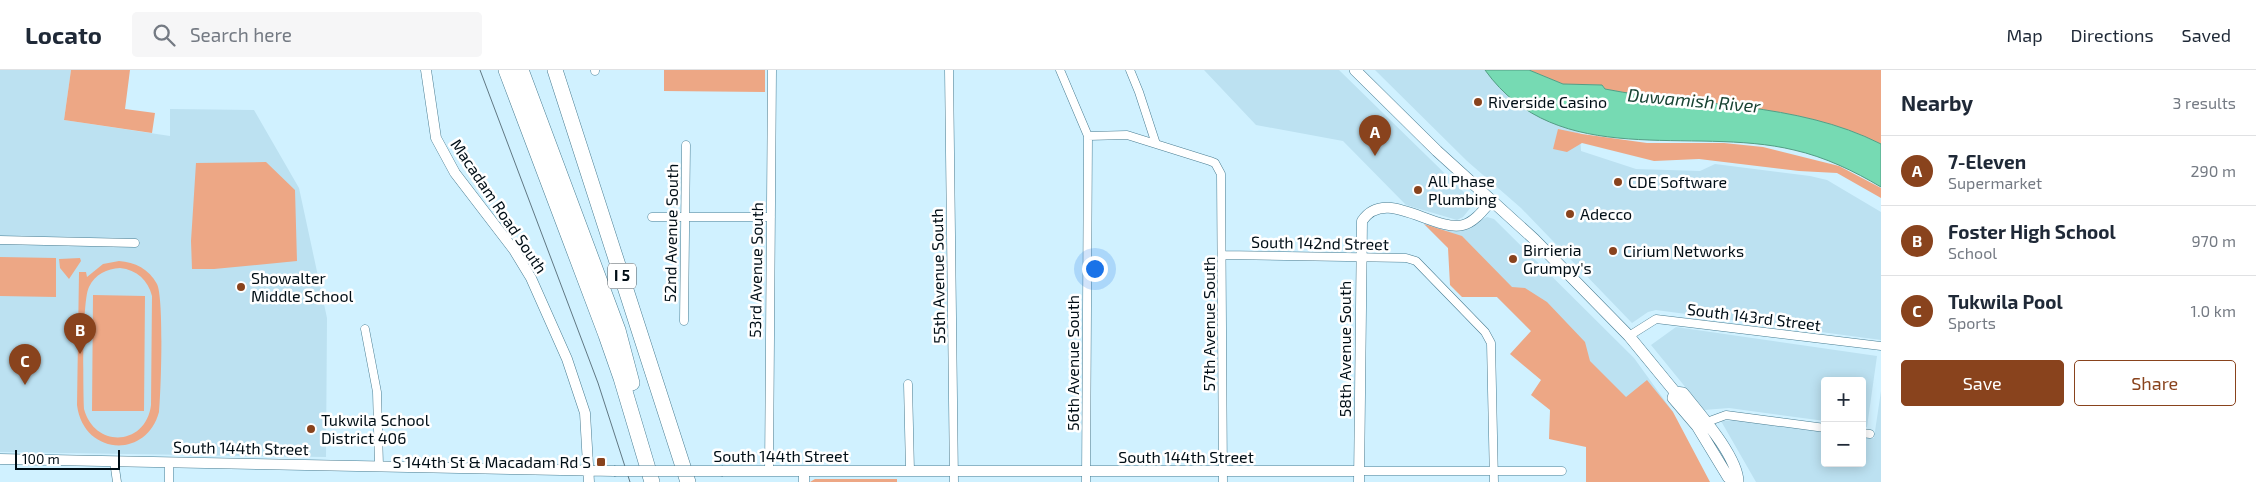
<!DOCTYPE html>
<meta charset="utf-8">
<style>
:root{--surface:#fff;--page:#f6f6f7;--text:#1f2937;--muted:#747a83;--line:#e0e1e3;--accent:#89431d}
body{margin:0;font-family:"Exo 2",sans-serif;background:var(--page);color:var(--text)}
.controls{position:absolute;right:15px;bottom:15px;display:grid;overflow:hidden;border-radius:5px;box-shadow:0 2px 12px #0003}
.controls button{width:45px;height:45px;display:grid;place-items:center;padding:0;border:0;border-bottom:1px solid var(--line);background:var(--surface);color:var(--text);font:25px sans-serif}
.scale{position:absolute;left:15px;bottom:12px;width:105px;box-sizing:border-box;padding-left:5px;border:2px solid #000e16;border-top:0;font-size:14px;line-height:18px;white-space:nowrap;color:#000e16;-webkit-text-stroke:4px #fff;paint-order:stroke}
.you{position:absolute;left:1094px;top:198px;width:18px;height:18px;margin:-12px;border:4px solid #fff;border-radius:50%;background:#1a73e8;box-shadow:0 0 0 8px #1a73e833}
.badge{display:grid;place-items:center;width:32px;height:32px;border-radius:50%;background:var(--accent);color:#fff;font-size:16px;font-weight:700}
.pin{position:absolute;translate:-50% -41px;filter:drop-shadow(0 1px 2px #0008)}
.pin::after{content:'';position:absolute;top:26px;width:18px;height:15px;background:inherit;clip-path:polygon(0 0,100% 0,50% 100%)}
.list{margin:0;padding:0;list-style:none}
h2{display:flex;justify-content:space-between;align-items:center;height:65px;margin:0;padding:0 20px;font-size:21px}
h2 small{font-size:16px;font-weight:400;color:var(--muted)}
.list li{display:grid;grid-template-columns:32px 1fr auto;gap:15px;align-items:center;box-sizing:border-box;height:70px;padding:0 20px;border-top:1px solid var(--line)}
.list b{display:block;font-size:19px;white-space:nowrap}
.list p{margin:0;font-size:16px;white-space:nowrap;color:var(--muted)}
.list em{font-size:16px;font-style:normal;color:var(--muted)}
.actions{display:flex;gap:10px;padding:15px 20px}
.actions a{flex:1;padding:11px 0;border:1px solid var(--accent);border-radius:5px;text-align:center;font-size:18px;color:var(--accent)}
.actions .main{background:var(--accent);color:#fff}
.icon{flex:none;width:28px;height:28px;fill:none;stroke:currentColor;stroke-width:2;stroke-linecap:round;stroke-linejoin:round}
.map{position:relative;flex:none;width:1881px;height:412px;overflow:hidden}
header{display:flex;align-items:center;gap:30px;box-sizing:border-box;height:70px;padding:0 25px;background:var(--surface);border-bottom:1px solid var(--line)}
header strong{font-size:24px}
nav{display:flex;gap:28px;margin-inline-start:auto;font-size:18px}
.search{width:350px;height:45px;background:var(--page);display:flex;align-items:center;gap:12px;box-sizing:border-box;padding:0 18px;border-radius:5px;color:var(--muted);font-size:19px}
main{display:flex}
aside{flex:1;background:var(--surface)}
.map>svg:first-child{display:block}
.built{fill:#bce1f1}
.green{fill:#eda785;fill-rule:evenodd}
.water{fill:#76dab3;stroke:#539d84}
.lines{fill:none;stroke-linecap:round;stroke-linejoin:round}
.minor-casing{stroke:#497d92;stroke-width:9}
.tertiary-casing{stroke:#497d92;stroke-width:11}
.secondary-casing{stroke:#497d92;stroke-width:12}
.motorway-casing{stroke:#497d92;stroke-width:16}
.minor{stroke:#fff;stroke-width:8}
.tertiary{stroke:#fff;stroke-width:10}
.secondary{stroke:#fff;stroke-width:11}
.motorway{stroke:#fff;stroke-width:15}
.tram{stroke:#607782;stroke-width:1}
.tertiary-bridge-casing{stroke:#497d92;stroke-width:11;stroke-linecap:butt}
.tertiary-bridge{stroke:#fff;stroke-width:10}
.poi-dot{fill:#89431d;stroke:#fff;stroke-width:2}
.labels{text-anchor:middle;stroke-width:5;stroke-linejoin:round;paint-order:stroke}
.shield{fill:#fff;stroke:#4c565c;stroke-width:1}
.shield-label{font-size:15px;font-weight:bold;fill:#000e16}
.poi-label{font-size:16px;fill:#000e16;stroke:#fff;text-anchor:start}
.street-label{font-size:16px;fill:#000e16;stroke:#fff}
.water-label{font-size:18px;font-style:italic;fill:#174232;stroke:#fff}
</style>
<header>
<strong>Locato</strong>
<div class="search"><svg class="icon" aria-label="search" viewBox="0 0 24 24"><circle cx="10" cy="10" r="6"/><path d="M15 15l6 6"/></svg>Search here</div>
<nav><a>Map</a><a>Directions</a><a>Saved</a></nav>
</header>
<main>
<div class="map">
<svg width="1881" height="412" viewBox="0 0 1881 412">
<rect width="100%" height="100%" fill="#d0f1ff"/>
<!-- built -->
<path class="built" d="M0 0H71L64 50 170 66V39L254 40 299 118 327 248 326 387 0 382Z
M1204 0H1339L1472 130V136L1463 147 1457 150 1406 135 1343 71 1256 55Z
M1375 0H1485L1504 22 1525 39 1580 63 1581 81 1636 99 1700 101 1715 94 1810 106 1827 110 1881 142V270L1656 240 1648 242 1632 253 1521 138 1467 91Z
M1487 147 1494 149 1634 288 1673 342 1634 369 1587 317 1424 154 1458 161Z
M1676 257 1877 286 1867 357H1862V311H1825V351L1729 338 1704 340 1651 275Z
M1881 321V412H1756L1721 351 1737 350 1825 362V393H1862V367L1874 368Z"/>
<!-- green -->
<path class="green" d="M71 0H130L125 39 155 43 152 63 64 50Z
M664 0H765V22L664 21Z
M1529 0H1881V74C1796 31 1697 37 1605 19L1602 15 1563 14Z
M1558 59 1582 64 1647 73H1724L1763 77 1839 96 1881 118V128L1837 103 1799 101 1699 89 1654 91 1582 73 1567 82 1553 79Z
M266 92 295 120 297 191 214 199H192L191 171 196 93Z
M1424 154 1462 166 1512 217 1525 218 1547 232 1585 272 1590 291 1626 327 1647 310 1673 342 1710 412H1586V377L1549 369 1550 340 1531 325 1541 310 1510 284 1531 261 1497 227H1462L1450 215 1448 178Z
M0 187 56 188V227L0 226Z
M80 188 81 191 69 209 60 198 59 189Z
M119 191C135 192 149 199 157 214 164 228 161 321 159 342 146 390 83 385 77 335L79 202H86L87 207 103 194ZM120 198C137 200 148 210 152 226L151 335C146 376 95 379 84 339 83 320 82 230 89 217 95 204 107 199 120 198Z
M93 225 145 226 144 341H92Z
M815 409H897V412H810Z"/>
<!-- water -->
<path class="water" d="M1485 0H1529L1563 14 1602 15 1605 19C1697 37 1796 31 1881 74V117C1854 101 1825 87 1794 80 1691 55 1558 102 1485 0Z"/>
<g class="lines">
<!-- minor casing -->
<g class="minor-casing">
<path id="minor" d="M949 0 954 412
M1060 0 1088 66 1086 412
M1130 0 1139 22 1156 74
M595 1V0
M1088 66 1127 65 1210 91 1215 93 1221 104 1223 412
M652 147H771
M0 170 135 173
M1223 185 1406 188 1416 191 1485 262 1491 273 1494 412
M684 251 686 75
M365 259 377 322 379 396
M1629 266 1656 249 1881 276
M908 314 910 401
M1707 352 1726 345 1825 358
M1862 363 1870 364
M114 391 117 412
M169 393V412
M769 401 772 0
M1359 401H1562"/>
</g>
<!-- tertiary casing -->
<g class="tertiary-casing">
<path id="tertiary" d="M426 0 436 68 455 103 514 180 531 208 567 289 585 343 589 412
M0 389 614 401
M723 401H1359
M804 412V401
M1359 412 1362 151C1385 116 1433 162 1463 155 1475 152 1484 139 1492 130"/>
</g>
<!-- secondary casing -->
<g class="secondary-casing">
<path id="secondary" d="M1355 0 1437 81 1534 169 1629 266 1675 322 1683 323C1699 343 1738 387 1738 412
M1675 322 1673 328 1697 356 1728 407 1735 412"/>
</g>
<!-- motorway casing -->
<g class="motorway-casing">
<path id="motorway" d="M506 0 606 265 621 308 652 412
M521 0 618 260 632 313
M555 0 688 412"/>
</g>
<!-- minor -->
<use href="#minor" class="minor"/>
<!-- tertiary -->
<use href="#tertiary" class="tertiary"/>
<!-- secondary -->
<use href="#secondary" class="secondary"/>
<!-- motorway -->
<use href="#motorway" class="motorway"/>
<!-- tram -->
<path class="tram" d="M480 0 598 313 630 412"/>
<!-- tertiary-bridge casing -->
<g class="tertiary-bridge-casing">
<path id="tertiary-bridge" d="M614 401H723"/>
</g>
<!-- tertiary-bridge -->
<use href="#tertiary-bridge" class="tertiary-bridge"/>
</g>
<!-- markers -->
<g class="poi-dot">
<circle cx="1478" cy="32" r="5"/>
<circle cx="1618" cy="112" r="5"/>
<circle cx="1418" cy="120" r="5"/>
<circle cx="1570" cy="144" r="5"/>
<circle cx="1613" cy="181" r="5"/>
<circle cx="1513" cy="189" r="5"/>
<circle cx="241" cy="217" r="5"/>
<circle cx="311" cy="359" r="5"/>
<rect x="596" y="387" width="10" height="10" rx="2.5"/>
</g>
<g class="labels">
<!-- shield labels -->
<rect class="shield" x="608" y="193.5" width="28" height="25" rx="4"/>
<g class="shield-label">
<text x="622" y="211">I 5</text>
</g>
<!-- poi labels -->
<g class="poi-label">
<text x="1488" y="38">Riverside Casino</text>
<text x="1428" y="117">All Phase<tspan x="1428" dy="18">Plumbing</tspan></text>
<text x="1628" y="118">CDE Software</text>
<text x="1580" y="150">Adecco</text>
<text x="1523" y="186">Birrieria<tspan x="1523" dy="18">Grumpy's</tspan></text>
<text x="1623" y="187">Cirium Networks</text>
<text x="251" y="214">Showalter<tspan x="251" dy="18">Middle School</tspan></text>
<text x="321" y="356">Tukwila School<tspan x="321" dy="18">District 406</tspan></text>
<text x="591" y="398" text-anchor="end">S 144th St &amp; Macadam Rd S</text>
</g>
<!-- street labels -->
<g class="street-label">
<text transform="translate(499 136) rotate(56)" y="6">Macadam Road South</text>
<text transform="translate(671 163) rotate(-89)" y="6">52nd Avenue South</text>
<text transform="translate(1320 173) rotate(1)" y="6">South 142nd Street</text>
<text transform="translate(756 200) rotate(-89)" y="6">53rd Avenue South</text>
<text transform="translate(938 206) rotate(-91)" y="6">55th Avenue South</text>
<text transform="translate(1754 247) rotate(7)" y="6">South 143rd Street</text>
<text transform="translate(1209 254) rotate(-90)" y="6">57th Avenue South</text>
<text transform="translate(1345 279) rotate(-90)" y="6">58th Avenue South</text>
<text transform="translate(1073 293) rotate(-90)" y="6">56th Avenue South</text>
<text transform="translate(241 378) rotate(1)" y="6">South 144th Street</text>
<text x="781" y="392">South 144th Street</text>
<text x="1186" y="393">South 144th Street</text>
</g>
<!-- water labels -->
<g class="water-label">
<text transform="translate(1694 31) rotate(5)" y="6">Duwamish River</text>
</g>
</g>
</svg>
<div class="controls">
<button>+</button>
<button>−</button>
</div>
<div class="scale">100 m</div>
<div class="you"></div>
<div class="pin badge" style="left:1375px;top:86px">A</div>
<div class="pin badge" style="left:80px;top:284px">B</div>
<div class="pin badge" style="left:25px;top:315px">C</div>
</div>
<aside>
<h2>Nearby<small>3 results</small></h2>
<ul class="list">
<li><span class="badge">A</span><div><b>7-Eleven</b><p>Supermarket</p></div><em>290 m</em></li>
<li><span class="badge">B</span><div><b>Foster High School</b><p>School</p></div><em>970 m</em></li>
<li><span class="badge">C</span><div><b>Tukwila Pool</b><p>Sports</p></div><em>1.0 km</em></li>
</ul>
<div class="actions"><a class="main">Save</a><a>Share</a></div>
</aside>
</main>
